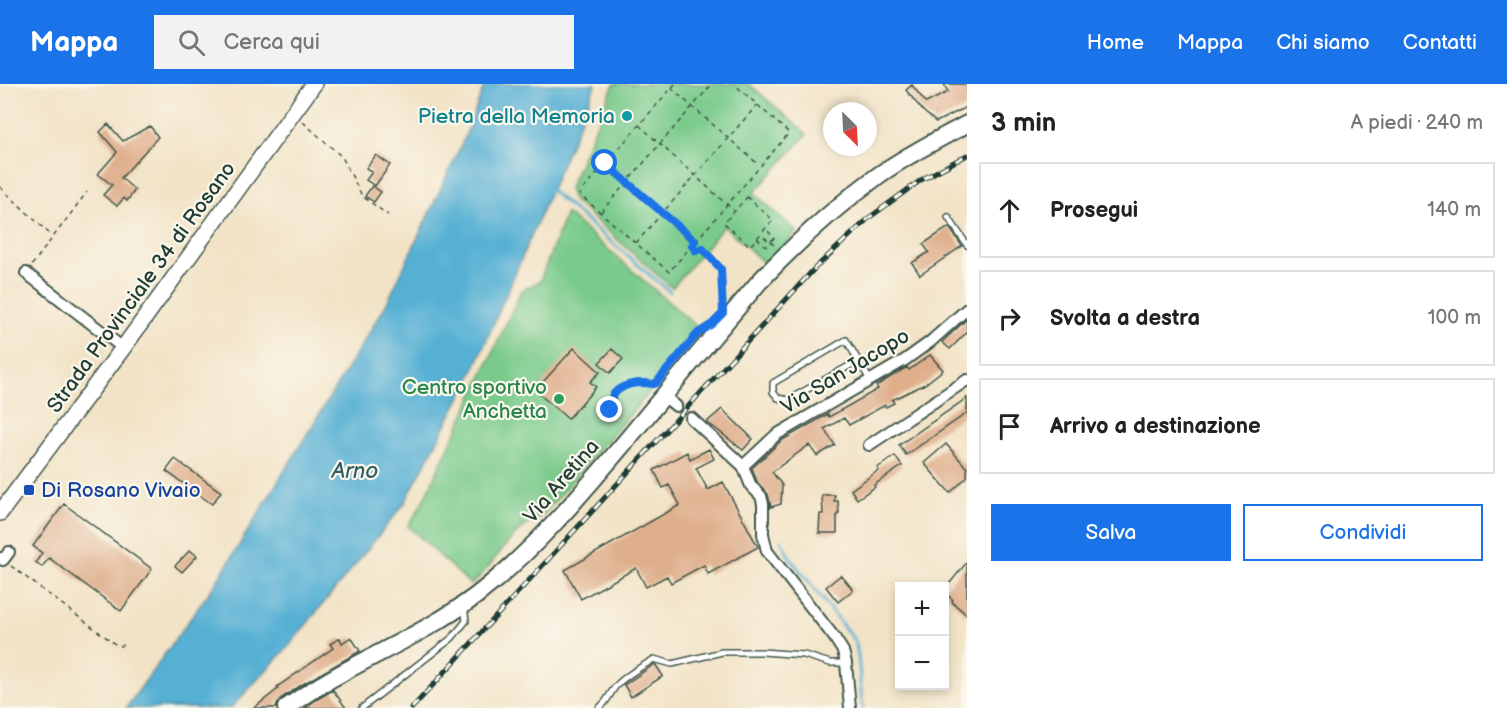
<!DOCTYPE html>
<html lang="it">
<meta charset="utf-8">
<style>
:root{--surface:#fff;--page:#f2f2f2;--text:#222;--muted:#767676;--line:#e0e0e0;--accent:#1a73e8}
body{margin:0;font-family:"Balsamiq Sans",sans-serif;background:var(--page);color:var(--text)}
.controls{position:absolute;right:18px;bottom:18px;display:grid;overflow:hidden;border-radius:0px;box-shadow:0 3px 9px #0003}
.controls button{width:54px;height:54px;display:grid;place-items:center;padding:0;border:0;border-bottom:2px solid var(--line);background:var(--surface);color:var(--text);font:30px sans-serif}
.compass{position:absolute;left:823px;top:18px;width:54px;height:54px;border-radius:50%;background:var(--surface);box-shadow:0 3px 9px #0003;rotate:156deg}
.stop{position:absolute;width:18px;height:18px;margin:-14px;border:4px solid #1a73e8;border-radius:50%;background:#fff}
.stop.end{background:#1a73e8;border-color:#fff;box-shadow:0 2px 6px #0008}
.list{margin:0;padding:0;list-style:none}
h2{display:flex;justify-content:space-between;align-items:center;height:78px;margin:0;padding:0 24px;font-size:26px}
h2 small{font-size:20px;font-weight:400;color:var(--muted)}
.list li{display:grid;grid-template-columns:39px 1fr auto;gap:18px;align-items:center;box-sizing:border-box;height:96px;margin:0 12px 12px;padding:0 12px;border:2px solid var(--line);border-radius:0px}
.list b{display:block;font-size:22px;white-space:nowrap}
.list em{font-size:20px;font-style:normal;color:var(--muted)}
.actions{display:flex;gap:12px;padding:18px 24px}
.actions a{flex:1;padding:14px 0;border:2px solid var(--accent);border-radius:0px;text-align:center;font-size:21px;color:var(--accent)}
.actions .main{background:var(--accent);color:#fff}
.icon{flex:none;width:33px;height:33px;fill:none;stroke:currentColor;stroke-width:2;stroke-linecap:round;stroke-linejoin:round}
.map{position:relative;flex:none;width:967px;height:624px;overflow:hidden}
header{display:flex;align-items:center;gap:36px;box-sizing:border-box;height:84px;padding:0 30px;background:var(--accent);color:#fff}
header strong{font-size:28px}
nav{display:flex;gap:33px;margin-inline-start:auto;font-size:21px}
.search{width:420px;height:54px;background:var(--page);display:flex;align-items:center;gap:15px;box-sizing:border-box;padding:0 21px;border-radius:0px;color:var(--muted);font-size:22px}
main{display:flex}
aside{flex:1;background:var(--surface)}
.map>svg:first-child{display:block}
.green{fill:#79ca8b;stroke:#4c8460;stroke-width:1.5}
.water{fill:#57b0d4;stroke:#3b7684;stroke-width:1.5}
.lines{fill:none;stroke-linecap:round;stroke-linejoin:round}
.stream{stroke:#57b0d4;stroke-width:3}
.building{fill:#dfaf8c}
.street-tunnel{stroke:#c8c2a9;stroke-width:10;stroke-dasharray:10 5;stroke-linecap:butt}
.lane-casing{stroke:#3f564a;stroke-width:8}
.street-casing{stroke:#3f564a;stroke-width:14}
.secondary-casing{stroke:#3f564a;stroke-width:18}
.primary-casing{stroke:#3f564a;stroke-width:20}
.path{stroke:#3f564a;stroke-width:1.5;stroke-dasharray:4.5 4.5;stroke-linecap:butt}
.lane{stroke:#fff;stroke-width:5}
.street{stroke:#fff;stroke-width:10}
.secondary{stroke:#fff;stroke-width:15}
.primary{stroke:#fff;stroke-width:16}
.rail-casing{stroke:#1f3d34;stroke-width:5}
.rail{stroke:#fbf7ec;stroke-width:3;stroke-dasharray:9;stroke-linecap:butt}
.route{stroke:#1a73e8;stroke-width:8}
.culture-dot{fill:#0f9aa8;stroke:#fbf7ec;stroke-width:2}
.leisure-dot{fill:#2e9e5b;stroke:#fbf7ec;stroke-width:2}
.transit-dot{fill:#1a4fb4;stroke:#fbf7ec;stroke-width:2}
.labels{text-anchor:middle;stroke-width:4.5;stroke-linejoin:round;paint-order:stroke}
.culture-label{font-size:21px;fill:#0d838f;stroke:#fbf7ec;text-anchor:end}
.street-label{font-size:21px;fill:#1f3d34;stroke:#fbf7ec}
.leisure-label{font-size:21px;fill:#27864d;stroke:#fbf7ec;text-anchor:end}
.transit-label{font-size:21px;fill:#164399;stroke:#fbf7ec;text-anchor:start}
.water-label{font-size:22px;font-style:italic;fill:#306064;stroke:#fbf7ec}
</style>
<header>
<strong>Mappa</strong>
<div class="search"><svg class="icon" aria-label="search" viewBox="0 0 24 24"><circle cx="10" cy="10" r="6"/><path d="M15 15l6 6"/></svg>Cerca qui</div>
<nav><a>Home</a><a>Mappa</a><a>Chi siamo</a><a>Contatti</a></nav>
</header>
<main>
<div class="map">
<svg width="967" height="624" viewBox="0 0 967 624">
<rect width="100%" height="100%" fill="#fbf7ec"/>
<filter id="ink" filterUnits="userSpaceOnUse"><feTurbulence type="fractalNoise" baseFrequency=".0167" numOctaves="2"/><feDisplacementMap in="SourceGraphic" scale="12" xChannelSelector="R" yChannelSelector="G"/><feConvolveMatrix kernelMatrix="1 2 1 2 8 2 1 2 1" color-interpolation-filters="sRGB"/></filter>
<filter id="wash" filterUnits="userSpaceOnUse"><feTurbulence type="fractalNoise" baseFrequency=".008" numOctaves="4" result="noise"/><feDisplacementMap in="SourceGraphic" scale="24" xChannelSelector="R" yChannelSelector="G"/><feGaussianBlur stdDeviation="1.35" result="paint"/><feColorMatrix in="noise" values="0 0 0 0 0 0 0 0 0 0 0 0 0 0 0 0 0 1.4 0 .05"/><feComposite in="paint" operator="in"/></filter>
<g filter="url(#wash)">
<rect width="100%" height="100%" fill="#f2e3c6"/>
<!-- green -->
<path class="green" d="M614 0H749L807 50 754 109 797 148 765 180 724 142 672 204 573 116 569 104Z
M566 129 702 247 543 431C507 448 498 478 471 501L408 442 419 425 459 342 521 207 540 197Z"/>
<!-- water -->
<path class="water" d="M485 0H596L470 295 404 420 289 562 231 624H126L216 499 386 221 465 53Z"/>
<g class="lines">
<!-- stream -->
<path class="stream" d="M548 104 670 208
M781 456 790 474 855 557C861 577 859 602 863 624"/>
</g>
<g id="blocks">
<!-- building -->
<path class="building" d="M944 0H967V23L936 38 923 27 906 6 912 1 926 19 948 8Z
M108 40 123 57 150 42 158 53 121 94 135 106 127 117 124 114 117 122 103 111 112 101 98 90 117 68 100 48Z
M376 71 390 81 375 102 366 96 372 88 366 84Z
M372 102 381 108 374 118 365 112Z
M949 143 962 162 920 191 912 179 929 168 923 160Z
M967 235V248L950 265 942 258Z
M574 264 600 288 590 298 596 303 568 335 538 309 545 302 542 299Z
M612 265 623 275 610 289 599 279Z
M930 271 943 286 925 300 892 316 894 319 886 323 885 321 849 341 844 334 824 345 835 361 817 372 809 361 772 388 782 401 781 420 771 423 768 410 757 398 752 384 781 357 828 330 829 333 878 305 876 302 907 283 909 286Z
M967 314V329L906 371 899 361Z
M722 325 753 355 743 366 707 338Z
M946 360 967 384V393L950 409 924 379Z
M709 365 714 375 696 384 708 406 723 398 758 463 708 490 704 481 671 499 667 492 646 503 636 484 581 515 565 486 680 421 669 401 663 404 654 386 687 368 690 375Z
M895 372 902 382 874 401 875 403 857 415 851 406 879 386 877 384Z
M175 375 221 408 212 420 166 387Z
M822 411H835L834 417H838L839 430H837V449H819L820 430H823Z
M64 420 152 485 121 527 49 474 42 483 36 478 42 469 33 462Z
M190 466 197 472 182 488 175 482Z
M967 478V531L952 518 953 516 945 509V505Z
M841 491 853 506 838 518 826 503Z
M351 553 360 567 303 600 280 615 276 624H254L278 605 277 603 333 564 330 560 340 554 342 559Z
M655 580 663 592 631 613 624 601Z
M333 606 346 624H305L314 617Z"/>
</g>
</g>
<g filter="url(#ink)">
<use href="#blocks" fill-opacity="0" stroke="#3f564a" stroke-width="1.5"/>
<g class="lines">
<!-- street-tunnel -->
<path class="street-tunnel" d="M676 322 691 334"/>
<!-- lane casing -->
<g class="lane-casing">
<path id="lane" d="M948 133 967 161
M858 277 788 316 778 314 773 308V299L846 256 870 296
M362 624 452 554 466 537 464 522
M599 624C608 618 610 608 617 601 627 590 642 583 654 575L672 580 722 568H762L804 571 830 579H846"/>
</g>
<!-- street casing -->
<g class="street-casing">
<path id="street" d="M26 189 123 264
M664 312 676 322
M691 334 743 382 751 402 761 412 763 420V450L767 467 834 553 843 567 846 579 850 624
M869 361 967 296
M743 382 776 351 905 276 930 258 967 225
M0 474 3 476 9 468"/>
</g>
<!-- secondary casing -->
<g class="secondary-casing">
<path id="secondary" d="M0 429 123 264 314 0"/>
</g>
<!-- primary casing -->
<g class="primary-casing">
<path id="primary" d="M286 624C345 580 418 556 477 511 536 465 583 408 631 351 673 300 716 249 759 198 796 159 836 122 879 91 907 71 937 56 967 40"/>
</g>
<!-- path -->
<path class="path" d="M675 0 579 110 669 188 789 49 734 0
M671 4 759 81
M303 38 342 73 362 112 388 131
M639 41 733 126
M606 80 695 157
M0 103 52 152
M747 113 773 136 750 162 724 139Z
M601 128 712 0
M764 153 770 158 774 154 766 145
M757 154 766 162 770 158 776 162
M636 159 757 21
M692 162 696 167 702 164 721 185 722 220
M32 181 87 108
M610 326C608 301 635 297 653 300L656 299
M11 482 115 560 122 562 126 559"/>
<!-- lane -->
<use href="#lane" class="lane"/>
<!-- street -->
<use href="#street" class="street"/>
<!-- secondary -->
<use href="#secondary" class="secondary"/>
<!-- primary -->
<use href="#primary" class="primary"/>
<!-- rail casing -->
<g class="rail-casing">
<path id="rail" d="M412 624 815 184 870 133 921 96 967 71"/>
</g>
<!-- rail -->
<use href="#rail" class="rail"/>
</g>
</g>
<g class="lines" filter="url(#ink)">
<!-- route -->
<path class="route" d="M605 79 695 157 692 162 696 167 702 164 721 185 723 229 712 240 698 249 656 299 653 300C635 297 608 301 610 326"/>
</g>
<!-- markers -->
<circle class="culture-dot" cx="627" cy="32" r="6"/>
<circle class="leisure-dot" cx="559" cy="315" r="6"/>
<rect class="transit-dot" x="23" y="400" width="12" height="12" rx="3"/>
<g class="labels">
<!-- culture labels -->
<g class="culture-label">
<text x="615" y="39">Pietra della Memoria</text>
</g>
<!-- street labels -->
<g class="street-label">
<text transform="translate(141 203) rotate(-54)" y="7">Strada Provinciale 34 di Rosano</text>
<text transform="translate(845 287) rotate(-31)" y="7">Via San Jacopo</text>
<text transform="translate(561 397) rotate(-49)" y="7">Via Aretina</text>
</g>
<!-- leisure labels -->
<g class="leisure-label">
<text x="547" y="310">Centro sportivo<tspan x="547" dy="24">Anchetta</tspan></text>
</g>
<!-- transit labels -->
<g class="transit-label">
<text x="41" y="413">Di Rosano Vivaio</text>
</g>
<!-- water labels -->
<g class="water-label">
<text x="355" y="394">Arno</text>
</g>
</g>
</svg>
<div class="controls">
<button>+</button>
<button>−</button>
</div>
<svg class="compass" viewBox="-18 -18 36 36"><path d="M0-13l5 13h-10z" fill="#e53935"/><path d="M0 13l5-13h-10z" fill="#767676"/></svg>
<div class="stop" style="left:605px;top:79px"></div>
<div class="stop end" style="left:610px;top:326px"></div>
</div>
<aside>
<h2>3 min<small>A piedi · 240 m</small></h2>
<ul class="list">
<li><svg class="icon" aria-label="ahead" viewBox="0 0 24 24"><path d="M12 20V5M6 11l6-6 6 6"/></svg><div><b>Prosegui</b></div><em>140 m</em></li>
<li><svg class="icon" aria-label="right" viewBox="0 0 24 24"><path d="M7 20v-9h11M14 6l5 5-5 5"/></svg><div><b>Svolta a destra</b></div><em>100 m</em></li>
<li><svg class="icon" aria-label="arrive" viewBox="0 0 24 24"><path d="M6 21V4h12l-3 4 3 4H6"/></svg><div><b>Arrivo a destinazione</b></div></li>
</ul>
<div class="actions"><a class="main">Salva</a><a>Condividi</a></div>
</aside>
</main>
